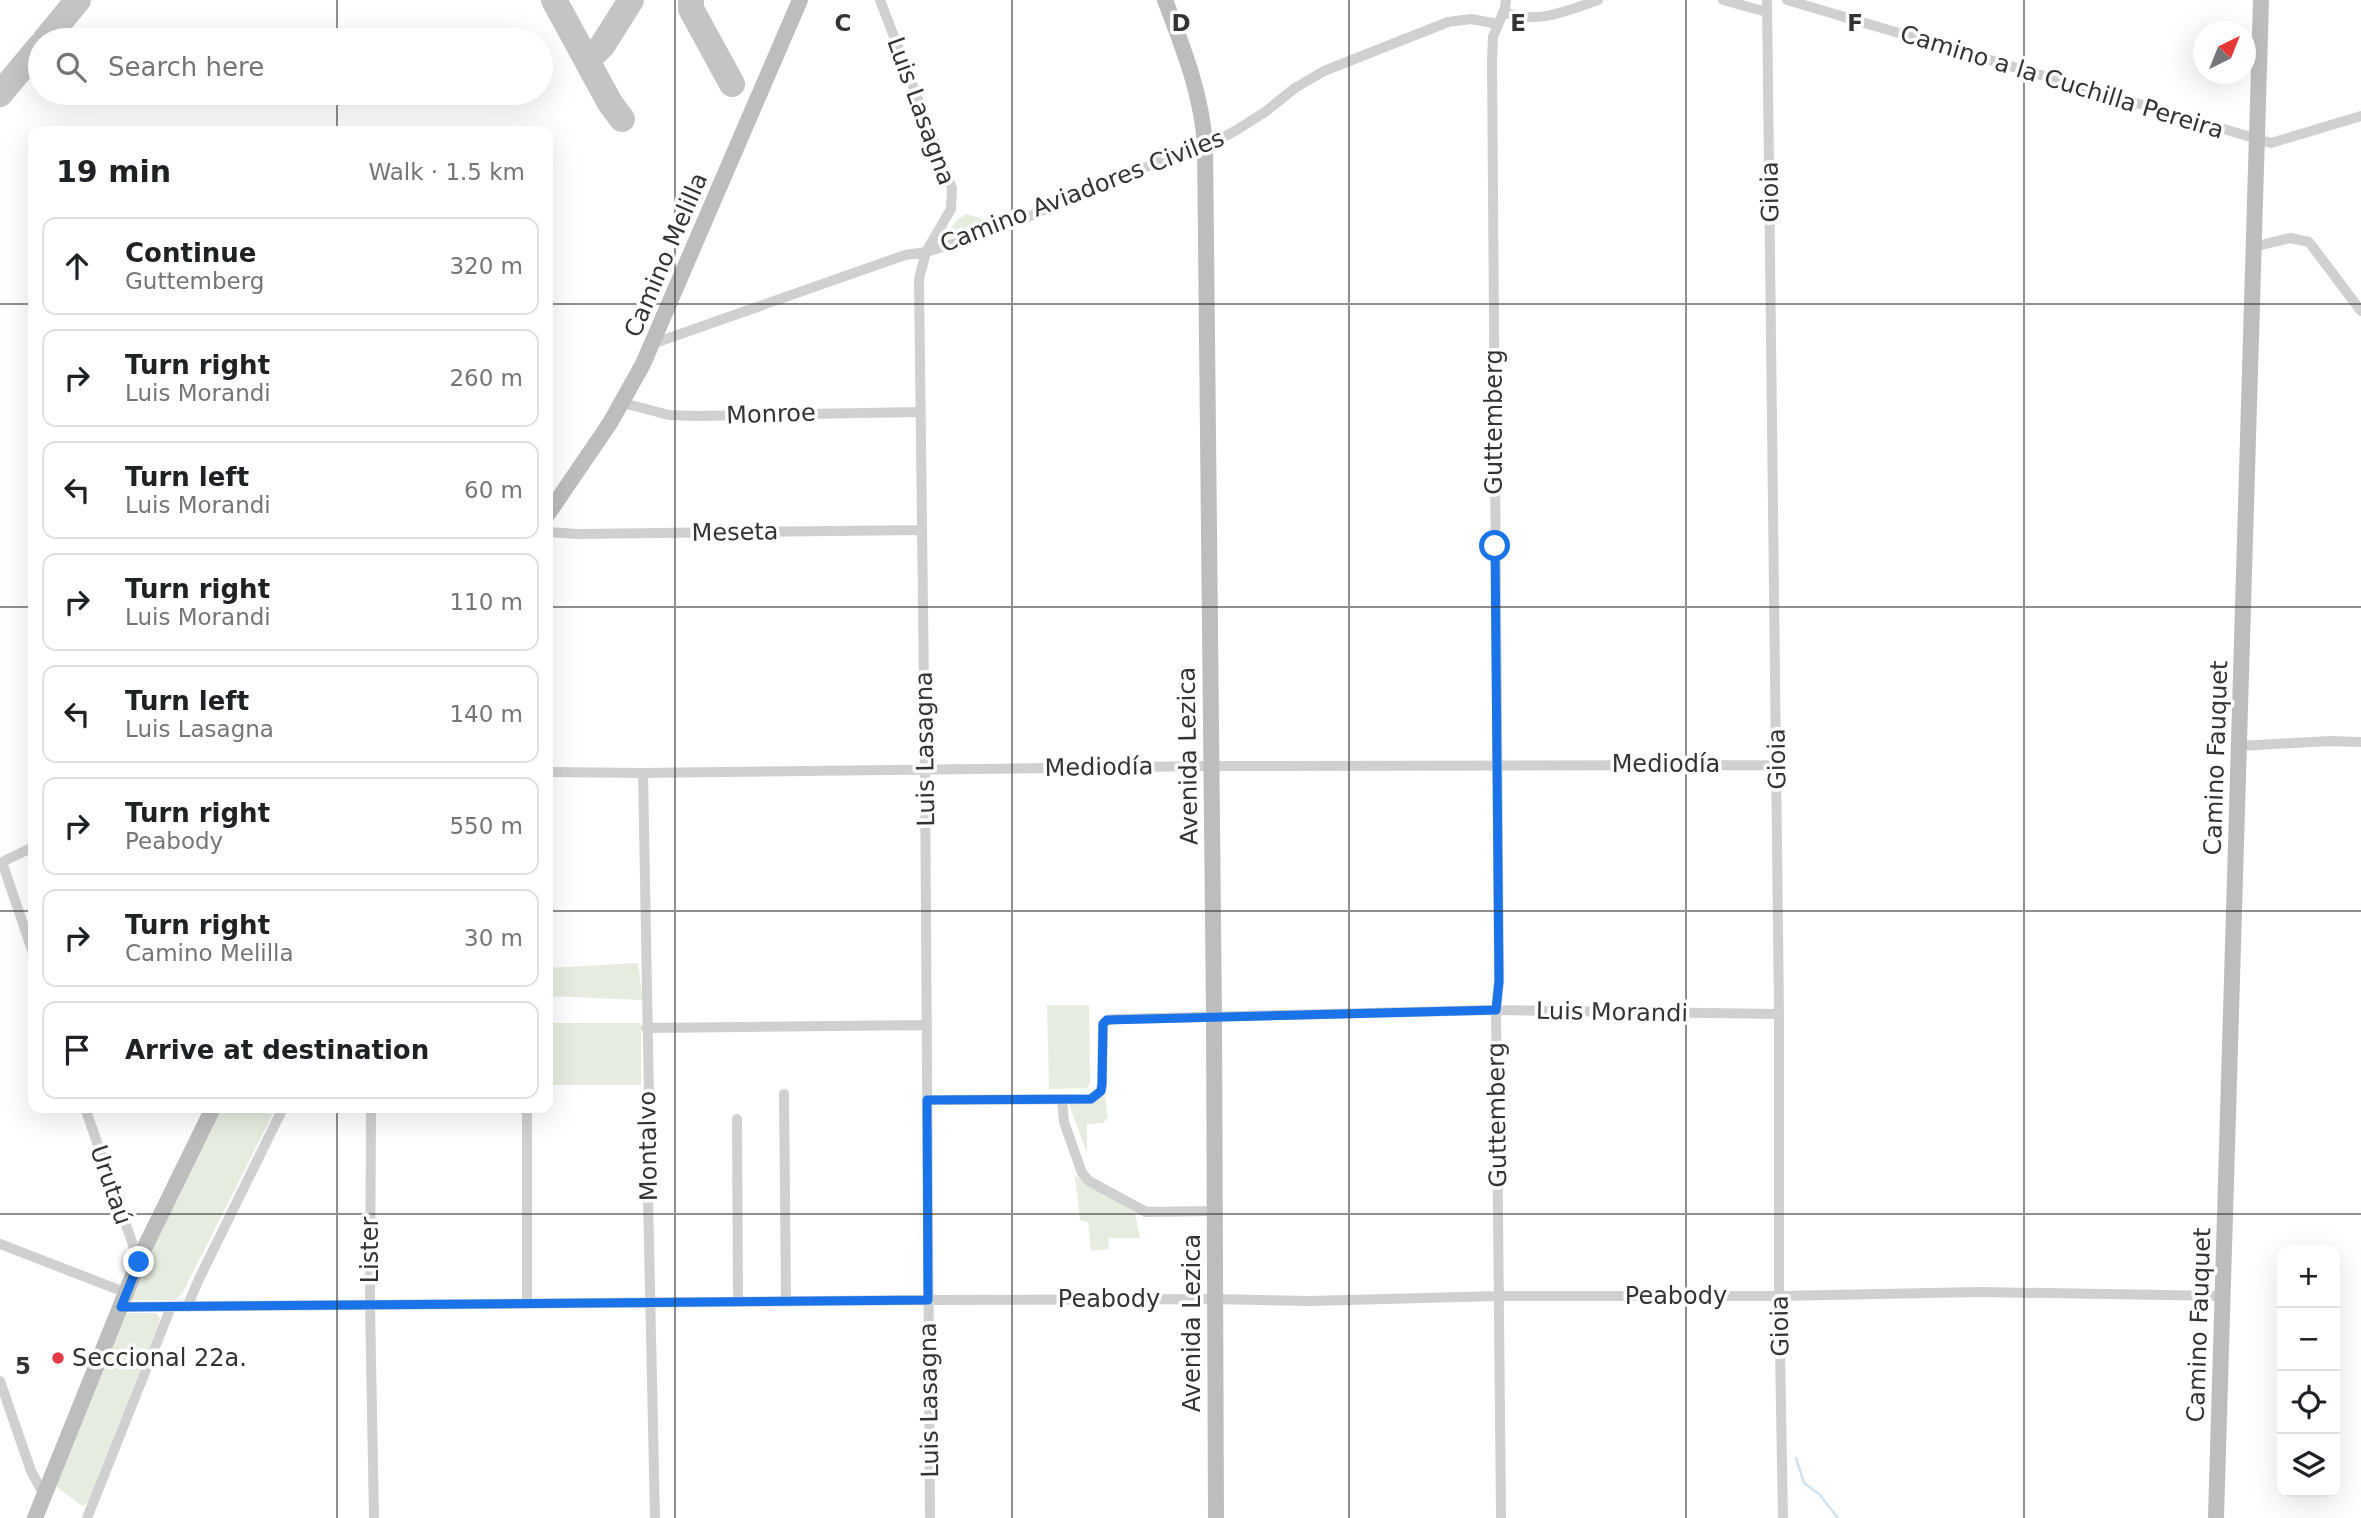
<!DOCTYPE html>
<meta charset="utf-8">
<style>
:root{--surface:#fff;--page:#f6f6f6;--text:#202124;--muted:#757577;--line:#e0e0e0}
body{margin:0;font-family:"DejaVu Sans",sans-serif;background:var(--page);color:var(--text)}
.controls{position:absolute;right:21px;bottom:21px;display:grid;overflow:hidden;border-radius:14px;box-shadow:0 7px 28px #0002}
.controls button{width:63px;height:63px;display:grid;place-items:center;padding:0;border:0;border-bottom:2px solid var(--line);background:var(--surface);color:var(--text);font:35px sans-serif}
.compass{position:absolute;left:2193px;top:21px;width:63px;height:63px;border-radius:50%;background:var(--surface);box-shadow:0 7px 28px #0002;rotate:43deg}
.stop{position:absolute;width:21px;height:21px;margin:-16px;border:5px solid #1a73e8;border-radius:50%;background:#fff}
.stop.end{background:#1a73e8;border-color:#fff;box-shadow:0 2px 7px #0008}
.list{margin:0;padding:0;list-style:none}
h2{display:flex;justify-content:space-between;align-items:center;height:91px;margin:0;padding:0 28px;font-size:30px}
h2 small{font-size:23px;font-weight:400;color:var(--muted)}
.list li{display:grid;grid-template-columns:46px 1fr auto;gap:21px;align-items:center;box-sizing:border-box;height:98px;margin:0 14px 14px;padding:0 14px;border:2px solid var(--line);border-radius:14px}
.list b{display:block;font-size:26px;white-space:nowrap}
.list p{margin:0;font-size:23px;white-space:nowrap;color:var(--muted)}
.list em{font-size:23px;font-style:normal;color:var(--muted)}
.icon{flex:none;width:38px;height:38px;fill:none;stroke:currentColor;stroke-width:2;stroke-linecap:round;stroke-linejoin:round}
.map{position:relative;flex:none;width:2361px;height:1518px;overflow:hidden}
.search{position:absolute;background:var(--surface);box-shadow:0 7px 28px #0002;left:28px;top:28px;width:525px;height:77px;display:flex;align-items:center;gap:18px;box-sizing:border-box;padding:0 24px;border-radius:38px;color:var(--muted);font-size:26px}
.panel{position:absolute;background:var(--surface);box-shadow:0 7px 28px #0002;left:28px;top:126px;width:525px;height:987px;border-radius:14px}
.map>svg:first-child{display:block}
.green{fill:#e6ecdf}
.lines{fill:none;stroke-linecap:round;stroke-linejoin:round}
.stream{stroke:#cfe2ee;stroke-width:2.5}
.taxiway{stroke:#c4c4c4;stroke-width:26}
.street{stroke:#d0d0d0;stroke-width:10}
.secondary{stroke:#bdbdbd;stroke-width:16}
.route{stroke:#1a73e8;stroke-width:9}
.grid{fill:none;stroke:#333;stroke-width:2;stroke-opacity:0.55}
.poi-dot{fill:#e63946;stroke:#fff;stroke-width:2.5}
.labels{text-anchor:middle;stroke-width:7;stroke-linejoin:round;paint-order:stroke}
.street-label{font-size:24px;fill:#333;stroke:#fff}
.poi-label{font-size:24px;fill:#333;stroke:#fff;text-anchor:start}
.grid-label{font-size:23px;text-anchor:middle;font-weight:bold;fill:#333;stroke:#fff;stroke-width:7;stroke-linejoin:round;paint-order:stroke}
</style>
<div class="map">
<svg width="2361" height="1518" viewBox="0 0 2361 1518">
<rect width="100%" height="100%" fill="#fff"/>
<!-- green -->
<path class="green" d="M967 214 995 223 974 232 941 241 958 219Z
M638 963 643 1000 548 996V968Z
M1047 1005H1089L1090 1083 1087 1088 1049 1089Z
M549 1023H641V1085H549Z
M1105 1096 1108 1117 1103 1123 1087 1124V1153L1069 1104Z
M218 1108H276L182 1294 174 1300H132L130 1296Z
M1075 1176 1135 1212 1140 1238H1109L1108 1249 1091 1251 1088 1222 1080 1220Z
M126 1313H156L159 1316 160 1320 87 1504 82 1506 56 1486Z"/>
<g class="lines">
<!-- stream -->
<path class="stream" d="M1796 1458 1804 1483 1819 1494 1838 1518"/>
<!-- taxiway -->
<path class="taxiway" d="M554 0 610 103 622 119
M691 0V9L732 84
M45 40 78 0
M587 60 602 46 631 0
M0 94 40 46"/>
<!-- street -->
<path class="street" d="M880 0 952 188 951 209 926 252 919 279 925 769 930 1518
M1723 0 1767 12
M1767 0 1779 1014V1296L1783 1518
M1787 0 2271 143 2361 116
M1504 12C1536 25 1567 11 1598 0
M2253 247 2290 238 2309 242 2361 311
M652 344 905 255 926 252 992 232 1189 149 1220 139 1235 131 1265 112 1295 88 1324 71 1448 22 1471 19 1498 24
M623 403 669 415 696 416 921 412
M548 532 577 534 922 530
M2239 746 2329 741 2361 742
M548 772 643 773 1211 766 1777 765
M643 773 649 1096 647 1151 655 1518
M33 847 2 862 33 953
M646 1028 927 1025
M784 1094 786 1301
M927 1100 1091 1099 1101 1091 1102 1084 1103 1024 1107 1020 1115 1019 1496 1010 1779 1014
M1062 1100 1064 1122 1082 1173 1089 1181 1146 1212 1214 1211
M85 1108 139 1262
M371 1108 370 1305 374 1518
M527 1108V1304
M737 1119 738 1302
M0 1244 127 1293
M121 1307 928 1300 1214 1299 1309 1301 1499 1296H1779L1980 1292 2223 1296
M187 1307 199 1279 283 1108
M0 1381 31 1471 44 1495
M87 1518 171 1307
M1501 1518 1496 1010 1499 981 1492 60 1493 37 1505 8 1506 0"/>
<!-- secondary -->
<path class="secondary" d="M1165 0C1183 48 1201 92 1205 144L1214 1016 1216 1518
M548 514 610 423 643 364 800 0
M35 1518 142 1253 213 1108
M2216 1518 2261 0"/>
</g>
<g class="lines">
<!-- route -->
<path class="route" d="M139 1262 121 1307 928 1300 927 1100 1091 1099 1101 1091 1102 1084 1103 1024 1107 1020 1496 1010 1499 981 1495 546"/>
</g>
<!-- grid -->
<path class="grid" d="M337 0V40M675 0V1518M1012 0V1518M1349 0V1518M1686 0V1518M2024 0V1518M337 93V131M0 304H33M548 304H2361M0 607H33M548 607H2361M0 911H33M548 911H2361M337 1108V1518M0 1214H2361"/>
<!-- markers -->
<circle class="poi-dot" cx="58" cy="1358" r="7"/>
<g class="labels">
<!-- street labels -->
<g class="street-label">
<text transform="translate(2062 82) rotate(17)" y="8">Camino a la Cuchilla Pereira</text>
<text transform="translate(921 111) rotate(70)" y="8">Luis Lasagna</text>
<text transform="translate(1082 191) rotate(-21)" y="8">Camino Aviadores Civiles</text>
<text transform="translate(1770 192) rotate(-91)" y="8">Gioia</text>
<text transform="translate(666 255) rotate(-67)" y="8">Camino Melilla</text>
<text transform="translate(771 414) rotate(-2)" y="8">Monroe</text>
<text transform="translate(1494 422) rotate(-90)" y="8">Guttemberg</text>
<text transform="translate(735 532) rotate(-1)" y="8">Meseta</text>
<text transform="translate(925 749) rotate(-91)" y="8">Luis Lasagna</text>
<text transform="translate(1188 756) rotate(-91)" y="8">Avenida Lezica</text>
<text transform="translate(2216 758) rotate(-88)" y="8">Camino Fauquet</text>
<text transform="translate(1777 759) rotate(-91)" y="8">Gioia</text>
<text x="1666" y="772">Mediodía</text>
<text transform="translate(1099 767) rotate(-1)" y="8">Mediodía</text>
<text transform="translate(1612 1012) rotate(1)" y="8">Luis Morandi</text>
<text transform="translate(1497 1115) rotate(-91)" y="8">Guttemberg</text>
<text transform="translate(648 1146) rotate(-91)" y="8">Montalvo</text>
<text transform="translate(111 1185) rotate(71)" y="8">Urutaú</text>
<text transform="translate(370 1250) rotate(-90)" y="8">Lister</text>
<text x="1676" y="1304">Peabody</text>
<text x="1109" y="1307">Peabody</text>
<text transform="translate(1192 1323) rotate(-90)" y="8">Avenida Lezica</text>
<text transform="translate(2199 1325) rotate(-88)" y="8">Camino Fauquet</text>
<text transform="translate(1780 1326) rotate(-91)" y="8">Gioia</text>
<text transform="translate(929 1400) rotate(-91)" y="8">Luis Lasagna</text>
</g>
<!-- poi labels -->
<g class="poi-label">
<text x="72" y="1366">Seccional 22a.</text>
</g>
</g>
<g class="grid-label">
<text x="843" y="31">C</text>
<text x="1181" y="31">D</text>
<text x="1518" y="31">E</text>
<text x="1855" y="31">F</text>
<text x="23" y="1374">5</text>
</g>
</svg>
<div class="controls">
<button>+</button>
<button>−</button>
<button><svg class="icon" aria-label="locate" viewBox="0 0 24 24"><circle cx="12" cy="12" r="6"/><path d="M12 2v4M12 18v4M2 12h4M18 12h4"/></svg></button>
<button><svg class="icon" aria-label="layers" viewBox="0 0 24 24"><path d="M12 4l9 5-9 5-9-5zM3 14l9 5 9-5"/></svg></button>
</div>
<svg class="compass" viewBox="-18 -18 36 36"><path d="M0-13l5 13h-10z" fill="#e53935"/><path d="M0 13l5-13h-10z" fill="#757577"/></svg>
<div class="stop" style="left:1495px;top:546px"></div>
<div class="stop end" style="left:139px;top:1262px"></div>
<div class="search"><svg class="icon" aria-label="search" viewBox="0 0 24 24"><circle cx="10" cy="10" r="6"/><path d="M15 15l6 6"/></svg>Search here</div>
<section class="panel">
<h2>19 min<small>Walk · 1.5 km</small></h2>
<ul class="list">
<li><svg class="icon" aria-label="ahead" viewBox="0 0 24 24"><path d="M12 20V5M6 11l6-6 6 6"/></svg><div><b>Continue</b><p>Guttemberg</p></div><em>320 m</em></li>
<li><svg class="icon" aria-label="right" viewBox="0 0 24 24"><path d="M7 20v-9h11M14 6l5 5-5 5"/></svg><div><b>Turn right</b><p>Luis Morandi</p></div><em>260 m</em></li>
<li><svg class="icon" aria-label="left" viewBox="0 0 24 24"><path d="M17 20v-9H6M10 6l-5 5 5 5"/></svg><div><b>Turn left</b><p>Luis Morandi</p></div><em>60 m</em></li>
<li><svg class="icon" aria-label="right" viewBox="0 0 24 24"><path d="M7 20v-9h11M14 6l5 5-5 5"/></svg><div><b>Turn right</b><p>Luis Morandi</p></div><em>110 m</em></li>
<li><svg class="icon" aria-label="left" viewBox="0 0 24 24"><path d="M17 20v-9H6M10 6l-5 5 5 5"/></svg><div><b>Turn left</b><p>Luis Lasagna</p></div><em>140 m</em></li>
<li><svg class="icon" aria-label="right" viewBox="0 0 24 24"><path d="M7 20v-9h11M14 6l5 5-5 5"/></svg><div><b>Turn right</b><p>Peabody</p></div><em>550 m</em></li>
<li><svg class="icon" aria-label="right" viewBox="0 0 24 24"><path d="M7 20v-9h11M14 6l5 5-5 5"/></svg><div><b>Turn right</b><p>Camino Melilla</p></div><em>30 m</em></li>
<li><svg class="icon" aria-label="arrive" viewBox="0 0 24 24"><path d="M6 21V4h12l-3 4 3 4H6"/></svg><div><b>Arrive at destination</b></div></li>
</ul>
</section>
</div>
